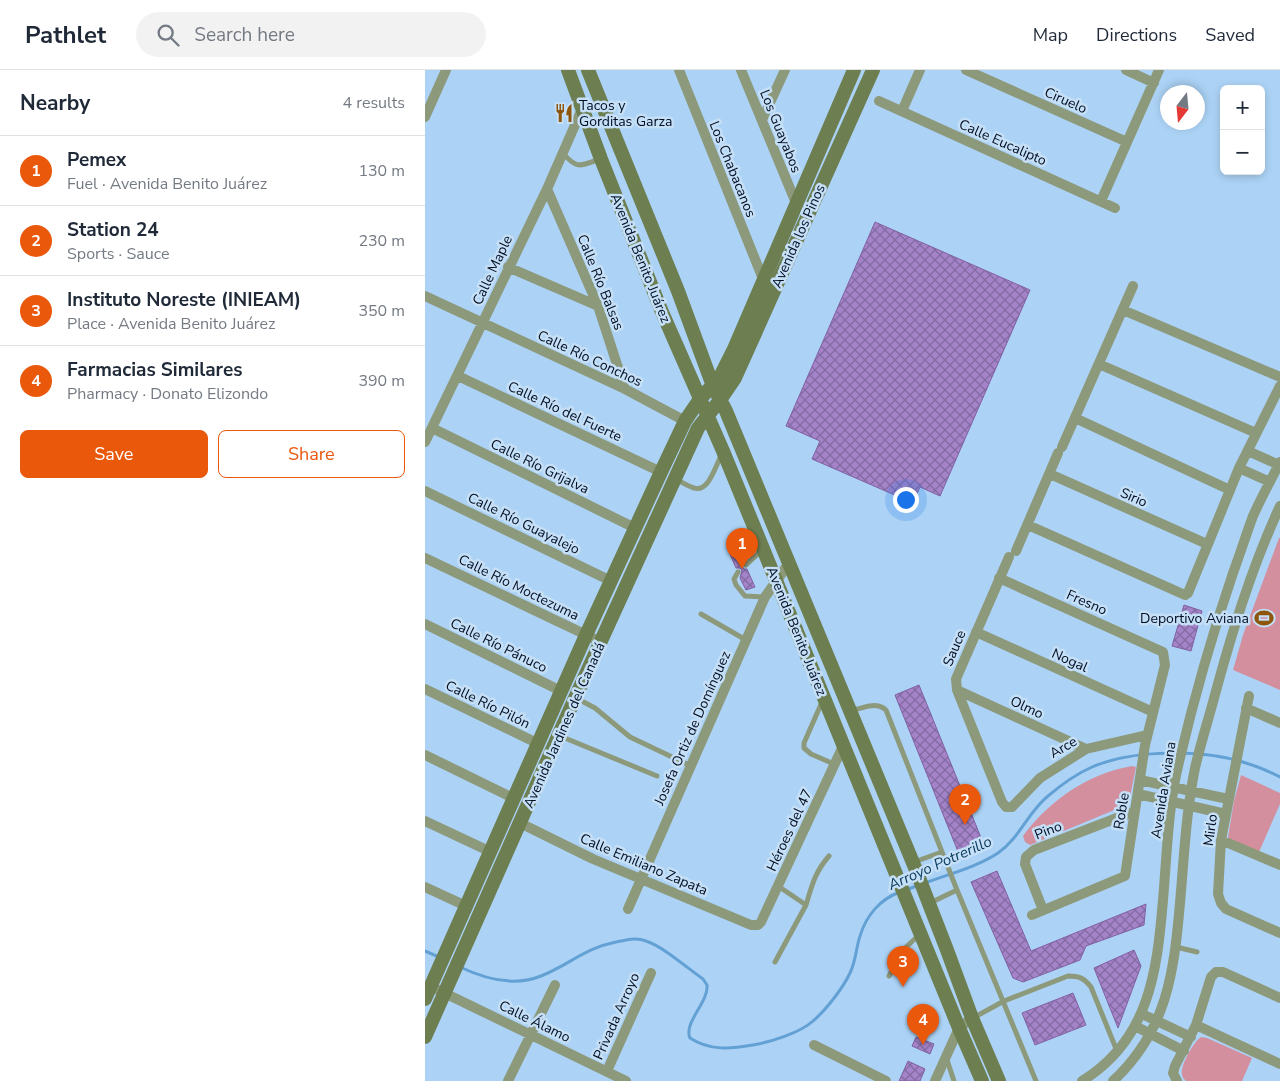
<!DOCTYPE html>
<meta charset="utf-8">
<style>
:root{--surface:#fff;--page:#f2f2f3;--text:#1f2937;--muted:#747a83;--line:#e0e1e3;--accent:#ea580c}
body{margin:0;font-family:"Nunito Sans",sans-serif;background:var(--page);color:var(--text)}
.controls{position:absolute;right:15px;top:15px;display:grid;overflow:hidden;border-radius:8px;box-shadow:0 2px 8px #0003}
.controls button{width:45px;height:45px;display:grid;place-items:center;padding:0;border:0;border-bottom:1px solid var(--line);background:var(--surface);color:var(--text);font:25px sans-serif}
.compass{position:absolute;left:735px;top:15px;width:45px;height:45px;border-radius:50%;background:var(--surface);box-shadow:0 2px 8px #0003;rotate:196deg}
.you{position:absolute;left:480px;top:429px;width:18px;height:18px;margin:-12px;border:4px solid #fff;border-radius:50%;background:#1a73e8;box-shadow:0 0 0 8px #1a73e833}
.badge{display:grid;place-items:center;width:32px;height:32px;border-radius:50%;background:var(--accent);color:#fff;font-size:16px;font-weight:700}
.pin{position:absolute;translate:-50% -41px;filter:drop-shadow(0 1px 2px #0008)}
.pin::after{content:'';position:absolute;top:26px;width:18px;height:15px;background:inherit;clip-path:polygon(0 0,100% 0,50% 100%)}
.list{margin:0;padding:0;list-style:none}
h2{display:flex;justify-content:space-between;align-items:center;height:65px;margin:0;padding:0 20px;font-size:21px}
h2 small{font-size:16px;font-weight:400;color:var(--muted)}
.list li{display:grid;grid-template-columns:32px 1fr auto;gap:15px;align-items:center;box-sizing:border-box;height:70px;padding:0 20px;border-top:1px solid var(--line)}
.list b{display:block;font-size:19px;white-space:nowrap}
.list p{margin:0;font-size:16px;white-space:nowrap;color:var(--muted)}
.list em{font-size:16px;font-style:normal;color:var(--muted)}
.actions{display:flex;gap:10px;padding:15px 20px}
.actions a{flex:1;padding:11px 0;border:1px solid var(--accent);border-radius:8px;text-align:center;font-size:18px;color:var(--accent)}
.actions .main{background:var(--accent);color:#fff}
.icon{flex:none;width:28px;height:28px;fill:none;stroke:currentColor;stroke-width:2;stroke-linecap:round;stroke-linejoin:round}
.map{position:relative;flex:none;width:855px;height:1011px;overflow:hidden}
header{display:flex;align-items:center;gap:30px;box-sizing:border-box;height:70px;padding:0 25px;background:var(--surface);border-bottom:1px solid var(--line)}
header strong{font-size:24px}
nav{display:flex;gap:28px;margin-inline-start:auto;font-size:18px}
.search{width:350px;height:45px;background:var(--page);display:flex;align-items:center;gap:12px;box-sizing:border-box;padding:0 18px;border-radius:28px;color:var(--muted);font-size:19px}
main{display:flex}
aside{flex:1;background:var(--surface)}
.map>svg:first-child{display:block}
.green{fill:#d38f9d}
.lines{fill:none;stroke-linecap:round;stroke-linejoin:round}
.stream{stroke:#63a1d5;stroke-width:3}
.building{fill:url(#building-cross-hatch);stroke:#8161a3}
.lane{stroke:#8d997b;stroke-width:5}
.street{stroke:#8d997b;stroke-width:10}
.secondary{stroke:#6d7e51;stroke-width:14}
.labels{text-anchor:middle;stroke-width:5;stroke-linejoin:round;paint-order:stroke}
.street-label{font-size:14px;fill:#000d21;stroke:#c5dff6}
.poi-label{font-size:14px;fill:#000d21;stroke:#c5dff6;text-anchor:start}
.water-label{font-size:15px;font-style:italic;fill:#08395c;stroke:#c5dff6}
</style>
<header>
<strong>Pathlet</strong>
<div class="search"><svg class="icon" aria-label="search" viewBox="0 0 24 24"><circle cx="10" cy="10" r="6"/><path d="M15 15l6 6"/></svg>Search here</div>
<nav><a>Map</a><a>Directions</a><a>Saved</a></nav>
</header>
<main>
<aside>
<h2>Nearby<small>4 results</small></h2>
<ul class="list">
<li><span class="badge">1</span><div><b>Pemex</b><p>Fuel · Avenida Benito Juárez</p></div><em>130 m</em></li>
<li><span class="badge">2</span><div><b>Station 24</b><p>Sports · Sauce</p></div><em>230 m</em></li>
<li><span class="badge">3</span><div><b>Instituto Noreste (INIEAM)</b><p>Place · Avenida Benito Juárez</p></div><em>350 m</em></li>
<li><span class="badge">4</span><div><b>Farmacias Similares</b><p>Pharmacy · Donato Elizondo</p></div><em>390 m</em></li>
</ul>
<div class="actions"><a class="main">Save</a><a>Share</a></div>
</aside>
<div class="map">
<svg width="855" height="1011" viewBox="0 0 855 1011">
<defs>
<pattern id="building-cross-hatch" width="8" height="8" patternUnits="userSpaceOnUse" patternTransform="scale(1.25)"><rect width="8" height="8" fill="#a483c8"/><path d="M0 0l8 8M0 8l8-8" fill="none" stroke="#836aa2"/></pattern>
</defs>
<rect width="100%" height="100%" fill="#acd3f6"/>
<!-- green -->
<path class="green" d="M854 468H855V620L808 600 818 565Z
M707 696 711 697 704 732 699 736 605 775 600 772 598 766C625 730 662 704 707 696Z
M816 705 855 723V734L834 782 805 770 803 767 809 731Z
M776 967 782 968 827 988 817 1011H761C759 1009 757 1007 757 1004 755 996 769 971 776 967Z"/>
<g class="lines">
<!-- stream -->
<path class="stream" d="M500 813C524 804 552 797 573 783 594 769 603 742 623 726 636 715 651 704 667 697 709 679 780 679 824 694 834 697 845 702 855 707
M481 820 494 815
M0 881 14 887
M35 897C60 909 89 917 116 906 144 895 160 878 191 872 202 870 211 867 221 871 239 877 262 898 278 909L282 915C284 932 258 953 265 968 285 981 305 979 328 975 345 972 375 963 388 951 401 940 418 918 425 903 431 891 431 878 435 866 441 846 455 829 475 822"/>
</g>
<!-- building -->
<path class="building" d="M450 152 605 220 515 426 495 417 488 433 387 389 395 371 361 356Z
M314 478 319 491 317 496 319 499H322L330 517 321 520 315 508 317 500 315 498H311L304 482Z
M759 535 777 541 766 581 747 576Z
M494 615 559 775 534 784 470 625Z
M572 801 606 881 721 834 719 855 661 876 655 890 598 912 588 908 546 812Z
M709 880 716 896 693 958 669 898Z
M648 923 661 955 610 975 597 943Z
M491 967 509 974 505 984 487 976Z
M483 991 500 999 495 1011H474Z"/>
<g class="lines">
<!-- lane -->
<path class="lane" d="M137 82C152 100 155 96 175 89
M251 409C256 412 262 416 269 418 284 423 291 394 297 384
M321 495 336 481
M313 502 309 509 311 515 320 526 340 527
M276 544 321 570
M151 628 170 638 205 667 266 696
M397 632 379 673V678L386 684 409 694
M426 641C437 638 451 631 461 640L532 820 611 1011
M135 666 232 706
M489 792 517 782
M353 816 381 835C387 815 390 802 404 786
M505 833 532 820
M751 877 772 882
M350 892 381 835
M464 906 479 879 495 864
M548 948 579 931 643 906C654 906 659 908 666 917L692 981
M521 987 529 1011"/>
<!-- street -->
<path class="street" d="M254 0 338 209
M316 0 371 133
M541 0 702 72
M701 0 729 13
M454 31 690 138
M477 41 495 0
M0 47 21 0
M337 50 360 0
M122 119 173 236 200 319
M676 131 734 0
M83 197 173 236
M0 226 200 319 260 351
M698 240 855 307
M674 294 831 363
M33 306 236 402
M650 348 805 420
M7 358 210 458
M0 372 122 119 157 39
M637 377 708 216
M823 381 854 395
M814 398 845 412
M625 404 782 474
M0 421 186 511
M603 455 760 525 763 523 814 398 855 316
M591 481 633 383
M584 487 531 609 532 620 577 732 581 737H587L615 708 661 679 722 665
M0 488 176 572
M574 508 738 582 740 595 720 675 700 806 607 845
M0 554 136 621
M551 562 728 642
M0 619 114 674
M532 620 661 679
M824 626 796 770 793 824 796 833 801 839 855 863
M821 638 855 653
M0 685 90 729
M715 710 803 729
M713 724 801 744
M0 751 66 782
M95 753 168 789 326 855H333L336 852 419 674
M796 770 855 795
M0 817 41 836
M203 839 340 527 364 493
M618 840 600 794 601 787 609 780 710 741
M5 916 201 1011
M717 944 766 967
M771 955 855 994
M710 956 759 981
M389 975 461 1011
M182 1001 226 903
M83 1011 130 915
M510 1011 534 958 547 948
M657 1011C724 970 732 902 738 830 742 784 743 736 754 692 769 628 787 565 808 503 815 484 821 465 828 446 836 428 846 410 855 392
M688 1011C742 961 749 902 755 833 759 788 761 742 770 698 775 676 782 654 788 632 806 565 826 499 855 436
M752 1011 748 1003 750 996 771 955 786 907 791 902H798L855 928"/>
<!-- secondary -->
<path class="secondary" d="M143 0 176 89 237 242 298 381 534 958 557 1011
M163 0 253 221 288 316 301 341 491 800 522 880 547 948 574 1011
M0 929 161 565 236 402 260 351 275 329 295 307 309 279 429 0
M0 967 150 628 273 358 295 330 310 308 448 0"/>
</g>
<!-- icons -->
<defs>
<g id="restaurant-bare" transform="scale(1.5)"><path d="M-5-6h1v4h1v-4h1v4h1v-4h1v5L-1.5 .5V6h-2V.5L-5-1ZM5-6V6H3V1.5H1.5Q1.5-4 5-6Z" fill="#8e560c" stroke="#c5dff6" stroke-width="2.5" paint-order="stroke"/></g>
<g id="stadium-bare" transform="scale(1.5)"><path d="M0-5a6.5 5 0 1 0 0 10a6.5 5 0 1 0 0-10ZM-3.5-1.8h7v3.6h-7Z" fill="#8e560c" stroke="#c5dff6" stroke-width="2.5" paint-order="stroke"/></g>
</defs>
<g fill-rule="evenodd">
<use href="#restaurant-bare" x="139" y="43"/>
<use href="#stadium-bare" x="839" y="548"/>
</g>
<g class="labels">
<!-- street labels -->
<g class="street-label">
<text transform="translate(641 30) rotate(24)" y="5">Ciruelo</text>
<text transform="translate(356 61) rotate(68)" y="5">Los Guayabos</text>
<text transform="translate(578 72) rotate(24)" y="5">Calle Eucalipto</text>
<text transform="translate(308 99) rotate(68)" y="5">Los Chabacanos</text>
<text transform="translate(373 166) rotate(-66)" y="5">Avenida los Pinos</text>
<text transform="translate(216 188) rotate(68)" y="5">Avenida Benito Juárez</text>
<text transform="translate(67 200) rotate(-65)" y="5">Calle Maple</text>
<text transform="translate(176 212) rotate(68)" y="5">Calle Río Balsas</text>
<text transform="translate(165 288) rotate(25)" y="5">Calle Río Conchos</text>
<text transform="translate(140 341) rotate(25)" y="5">Calle Río del Fuerte</text>
<text transform="translate(115 396) rotate(26)" y="5">Calle Río Grijalva</text>
<text transform="translate(709 427) rotate(24)" y="5">Sirio</text>
<text transform="translate(99 453) rotate(26)" y="5">Calle Río Guayalejo</text>
<text transform="translate(94 517) rotate(26)" y="5">Calle Río Moctezuma</text>
<text transform="translate(662 532) rotate(24)" y="5">Fresno</text>
<text transform="translate(372 561) rotate(68)" y="5">Avenida Benito Juárez</text>
<text transform="translate(74 575) rotate(26)" y="5">Calle Río Pánuco</text>
<text transform="translate(529 578) rotate(-67)" y="5">Sauce</text>
<text transform="translate(645 590) rotate(24)" y="5">Nogal</text>
<text transform="translate(63 634) rotate(26)" y="5">Calle Río Pilón</text>
<text transform="translate(602 637) rotate(25)" y="5">Olmo</text>
<text transform="translate(139 655) rotate(-66)" y="5">Avenida Jardines del Canadá</text>
<text transform="translate(267 658) rotate(-66)" y="5">Josefa Ortiz de Domínguez</text>
<text transform="translate(638 677) rotate(-30)" y="5">Arce</text>
<text transform="translate(738 720) rotate(-81)" y="5">Avenida Aviana</text>
<text transform="translate(696 741) rotate(-81)" y="5">Roble</text>
<text transform="translate(364 760) rotate(-65)" y="5">Héroes del 47</text>
<text transform="translate(623 760) rotate(-21)" y="5">Pino</text>
<text transform="translate(785 760) rotate(-82)" y="5">Mirlo</text>
<text transform="translate(219 794) rotate(23)" y="5">Calle Emiliano Zapata</text>
<text transform="translate(191 946) rotate(-66)" y="5">Privada Arroyo</text>
<text transform="translate(110 951) rotate(26)" y="5">Calle Álamo</text>
</g>
<!-- poi labels -->
<g class="poi-label">
<text x="154" y="40">Tacos y<tspan x="154" dy="16">Gorditas Garza</tspan></text>
<text x="824" y="553" text-anchor="end">Deportivo Aviana</text>
</g>
<!-- water labels -->
<g class="water-label">
<text transform="translate(515 793) rotate(-24)" y="5">Arroyo Potrerillo</text>
</g>
</g>
</svg>
<div class="controls">
<button>+</button>
<button>−</button>
</div>
<svg class="compass" viewBox="-18 -18 36 36"><path d="M0-13l5 13h-10z" fill="#e53935"/><path d="M0 13l5-13h-10z" fill="#747a83"/></svg>
<div class="you"></div>
<div class="pin badge" style="left:317px;top:499px">1</div>
<div class="pin badge" style="left:540px;top:755px">2</div>
<div class="pin badge" style="left:478px;top:917px">3</div>
<div class="pin badge" style="left:498px;top:975px">4</div>
</div>
</main>
